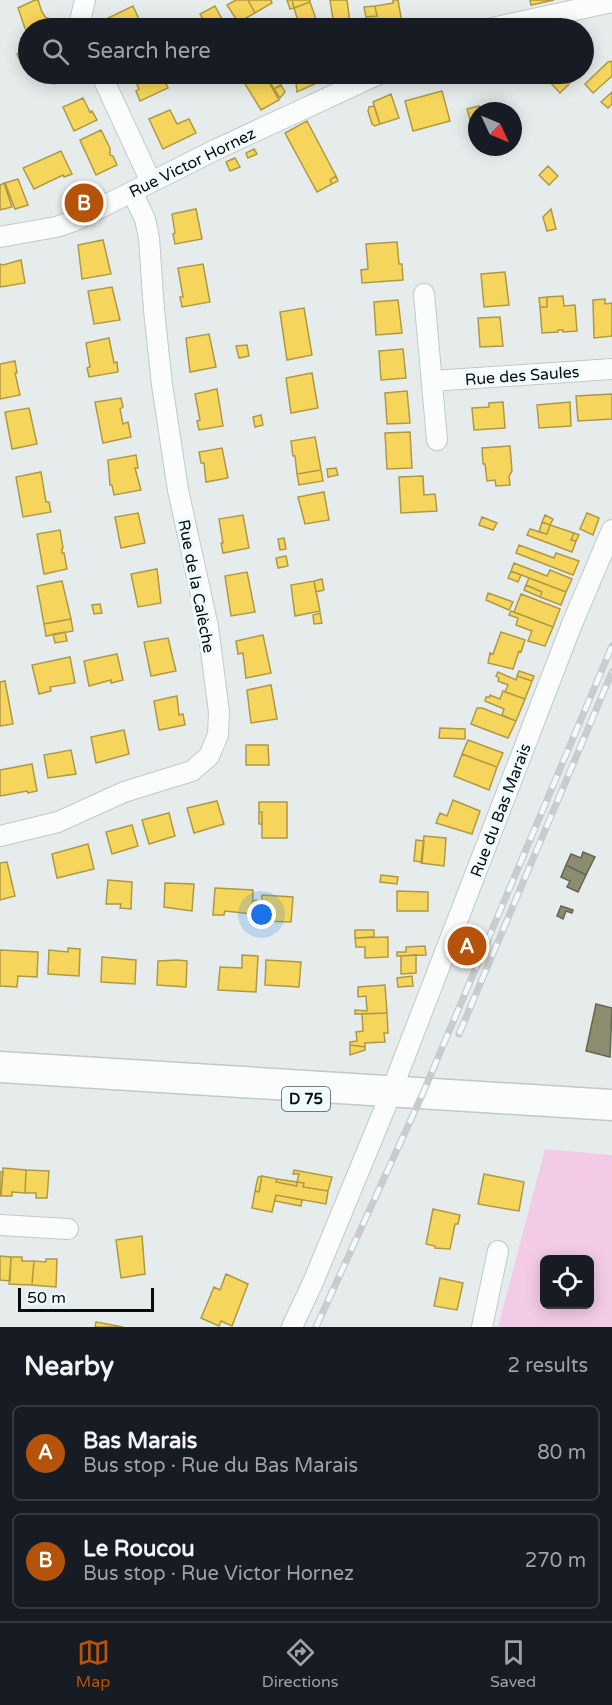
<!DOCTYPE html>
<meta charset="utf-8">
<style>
:root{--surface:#171b24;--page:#20242c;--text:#f1f3f6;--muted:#9ea1a6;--line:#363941;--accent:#b45309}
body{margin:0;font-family:"Varela Round",sans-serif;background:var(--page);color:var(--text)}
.controls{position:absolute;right:18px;bottom:18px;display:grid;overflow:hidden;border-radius:9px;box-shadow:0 3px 15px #0003}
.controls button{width:54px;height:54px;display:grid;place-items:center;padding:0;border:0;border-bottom:2px solid var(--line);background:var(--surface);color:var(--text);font:30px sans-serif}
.compass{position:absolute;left:468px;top:102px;width:54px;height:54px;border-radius:50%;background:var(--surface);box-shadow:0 3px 15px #0003;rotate:134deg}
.scale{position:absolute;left:18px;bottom:15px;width:136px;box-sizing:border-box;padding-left:6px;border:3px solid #080c0d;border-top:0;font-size:16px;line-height:21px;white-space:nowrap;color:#080c0d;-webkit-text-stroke:4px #effbfd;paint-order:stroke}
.you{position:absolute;left:262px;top:915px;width:21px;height:21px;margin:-15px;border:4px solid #fff;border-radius:50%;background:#1a73e8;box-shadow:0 0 0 9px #1a73e833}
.badge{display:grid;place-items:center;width:39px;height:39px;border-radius:50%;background:var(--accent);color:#fff;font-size:20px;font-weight:700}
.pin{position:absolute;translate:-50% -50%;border:3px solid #fff;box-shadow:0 2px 6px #0006}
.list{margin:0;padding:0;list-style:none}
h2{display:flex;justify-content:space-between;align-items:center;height:78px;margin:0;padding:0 24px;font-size:26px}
h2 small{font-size:20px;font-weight:400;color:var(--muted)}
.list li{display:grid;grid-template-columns:39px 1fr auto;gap:18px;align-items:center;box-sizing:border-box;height:96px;margin:0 12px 12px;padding:0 12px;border:2px solid var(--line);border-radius:9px}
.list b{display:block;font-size:22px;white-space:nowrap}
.list p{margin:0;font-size:20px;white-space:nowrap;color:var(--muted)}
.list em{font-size:20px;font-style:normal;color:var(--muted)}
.icon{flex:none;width:33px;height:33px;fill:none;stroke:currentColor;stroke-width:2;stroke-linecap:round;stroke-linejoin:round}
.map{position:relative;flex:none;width:612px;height:1327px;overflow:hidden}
.search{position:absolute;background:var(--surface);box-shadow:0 3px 15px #0003;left:18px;right:18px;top:18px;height:66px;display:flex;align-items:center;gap:15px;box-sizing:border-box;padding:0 21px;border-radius:33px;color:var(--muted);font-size:22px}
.sheet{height:294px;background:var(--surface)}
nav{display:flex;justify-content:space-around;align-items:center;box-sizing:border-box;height:84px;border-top:2px solid var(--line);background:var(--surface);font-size:16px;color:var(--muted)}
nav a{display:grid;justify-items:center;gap:3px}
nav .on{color:var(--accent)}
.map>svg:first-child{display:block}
.green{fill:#f3cbe6;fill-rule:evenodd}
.homes{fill:#f6d55c;stroke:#af9944;stroke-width:1.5}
.industry{fill:#8c8c6e;stroke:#646651;stroke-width:1.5}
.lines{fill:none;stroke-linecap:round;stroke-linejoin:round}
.minor-casing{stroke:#c3c8c8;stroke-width:22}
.primary-casing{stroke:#c3c8c8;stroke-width:33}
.minor{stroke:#fbfcfc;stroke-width:20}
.primary{stroke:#fbfcfc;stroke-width:30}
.rail-casing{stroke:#c9cbcc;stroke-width:7}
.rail{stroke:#effbfd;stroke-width:4.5;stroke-dasharray:14;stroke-linecap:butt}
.labels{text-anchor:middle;stroke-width:6;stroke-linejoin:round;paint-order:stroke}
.shield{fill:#effbfd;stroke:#4d5455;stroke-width:1.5}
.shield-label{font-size:15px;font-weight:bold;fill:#080c0d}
.street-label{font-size:16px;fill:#080c0d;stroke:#effbfd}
</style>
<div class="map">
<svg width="612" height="1327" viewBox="0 0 612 1327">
<rect width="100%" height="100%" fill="#e6ecec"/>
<!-- green -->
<path class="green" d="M545 1149 612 1155V1327H498ZM544 1260H590V1304H544Z"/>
<!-- homes -->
<path class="homes" d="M35 0H38L42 12 46 18H48L52 26 47 28H28V37L18 8Z
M236 0H248L255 13 246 18 253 28H239L237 24 238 22 227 5Z
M248 0H271L272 3 255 13Z
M287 0H292L294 8 290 9Z
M292 0H310V2L294 8Z
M330 0H347L350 23 334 26Z
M393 0H398L403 28H368L366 17 377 16 375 6 393 3Z
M530 0H554L531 5Z
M310 2 317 22 300 27 294 8Z
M133 6 143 28H113L108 18Z
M215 6 223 21 208 28 200 14Z
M375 6 377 16 366 17 364 7Z
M317 22V28H301L300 27Z
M350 23 351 28H335L334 26Z
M28 48V59L21 63 17 54Z
M612 61V76L593 93 585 84 608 62Z
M49 74H73V75L54 84Z
M132 74H161L168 88 140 101 136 91 139 89Z
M207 74H225L211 81Z
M239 74H264L279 100 261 110Z
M267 74H274L281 85 274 89 265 75Z
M295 74H326L328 78 297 92Z
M547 74H579L560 93 544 76Z
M281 85 285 92 280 98 274 89Z
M442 91 450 121 413 131 405 101Z
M612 92V104L608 108 601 102Z
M391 94 399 118 380 124 373 102Z
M83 98 90 112 92 111 97 120 74 131 63 107Z
M374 106 380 124 375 126 372 124 368 111 369 107Z
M479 106 481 111H477L476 140 474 136H473L474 133 467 109Z
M170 110 177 124 189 119 196 133 163 149 149 119Z
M307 121 336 176 330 180 332 184 317 192 285 133Z
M101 130 110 148V155L113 156 117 165 96 175 80 140Z
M254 149 257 154 248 158 246 153Z
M61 151 72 174 64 177 63 175 34 189 23 168Z
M235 158 240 167 230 171 226 162Z
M548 166 558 176 549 185 539 175Z
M336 176 338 181 332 184 330 180Z
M18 179 28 205 15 209 5 183Z
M4 183 12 207 0 210V185Z
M196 209 202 239 175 244 173 234 175 233 172 214Z
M551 209 556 229 547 231 543 217Z
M103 240 111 274 82 279 78 245Z
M397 242 399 264H402L403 280 362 283 361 270 368 269 366 244Z
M21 260 25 283 0 287V264L3 265Z
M203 264 210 302 182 307 180 297H183L178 268Z
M505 272 509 305 484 307 481 274Z
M112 287 120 320 94 324 88 291Z
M563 296 564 306 575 305 577 331 563 332V330H558V332L542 333 540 307H547V297Z
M547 297V307H540L539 298Z
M605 299V304L612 303V336L594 338 593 300Z
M398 300 402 333 376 335 374 302Z
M304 308 312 355 287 360 280 312Z
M500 317 503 346 480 347 478 318Z
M209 334 216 367 190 372 186 338Z
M109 338 114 363 117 362 118 372 89 377 87 368 90 367 86 343Z
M247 345 249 356 239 358 236 346Z
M403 349 406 378 381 380 379 351Z
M15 361 17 373H15L20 395 0 399V364Z
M312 373 318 408 291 413 286 378Z
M217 389 223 426 199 430 197 421 200 420 195 394Z
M407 391 410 423 387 424 385 393Z
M612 394V419L578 421 576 396Z
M121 398 123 407 120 409 123 424 128 422 131 437 103 443 95 402Z
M503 402 505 428 474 430 472 408 489 407V403Z
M570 402 571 426 539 428 537 405Z
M29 408 37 444 12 449 5 412Z
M261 415 263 425 255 427 253 417Z
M410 432 412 468 387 469 385 433Z
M315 437 321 470 297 474 295 456H293L291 441Z
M510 446 512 471 509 476 510 485 496 486 495 480 487 481 485 464H483L482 448Z
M222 448 228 478 206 482 204 463H201L199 452Z
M136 455 138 468H135L141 490 114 495 112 485H110L108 460Z
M336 468 338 475 328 477 327 469Z
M321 470 323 481 299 485 297 474Z
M41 472 46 502H49L51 512 23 517 16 477Z
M423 476 424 495 435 494 437 511 401 513 399 477Z
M324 492 329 520 305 524 298 497Z
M138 513 145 543 121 548 115 517Z
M587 513 599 518 593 535 580 529Z
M243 515 249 548 223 553 221 543H223L219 519Z
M545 515 553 519 550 525 542 522Z
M482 517 497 523 493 530 479 525Z
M542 522 550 525 547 534 539 532Z
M550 525 574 533 571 540 576 541 572 552 527 535 530 529 547 534Z
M60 530 63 548 62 549V553H64L67 569 44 574 37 534Z
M574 533 579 535 576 541 571 540Z
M284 538 286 549 280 550 278 539Z
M519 545 554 558 556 553 579 561 573 575 516 553Z
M286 556 288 566 278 568 276 558Z
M514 563 547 576 550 570 572 579 566 592 511 571Z
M157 569 161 603 138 607 131 574Z
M511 571 521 575 518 582 508 578Z
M247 572 255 612 231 616 225 576Z
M529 578 566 592 561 605 540 597 542 592 526 585Z
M322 579 324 590 316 592 314 581Z
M62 581 71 619 44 624 37 586Z
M314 581 320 611 295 616 291 585Z
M526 585 542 592 540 597 524 590Z
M488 593 513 602 509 610 486 600Z
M521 594 560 609 553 627 514 612Z
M100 604 102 613 94 614 92 605Z
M511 611 553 627 545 646 528 641 532 631 516 625 518 618 509 615Z
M320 613 322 623 314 624 313 615Z
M71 619 73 631 46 636 44 624Z
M65 632 67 641 55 643 53 634Z
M501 632 525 640 521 652 519 651 513 669 488 663 490 653 493 654Z
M263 635 271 673 246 678 243 653 238 654 236 641Z
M168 638 176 671 151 676 144 642Z
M117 654 123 680 111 683V680L89 686 84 661Z
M70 657 75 683 50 687 51 691 39 694 32 665Z
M519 671 534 676 532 681 517 676Z
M498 672 516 680 517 676 532 681 525 699 505 692 508 685 498 681 499 678 496 676Z
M5 681 13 724 0 726V682Z
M271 685 277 719 251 723 247 690Z
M503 691 525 699 516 721 502 715 504 709 485 701 486 697H490V695L500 699Z
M177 696 179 715 183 714 185 725 159 730 154 701Z
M477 708H482L516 721 508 738 471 724Z
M440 728 465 729V739L439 738Z
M124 730 129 754 96 763 91 737Z
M468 740 503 753 497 767 462 754Z
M246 745H268L269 765H246Z
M71 750 76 774 48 778 44 755Z
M462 754 497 767 489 790 454 776Z
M32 764 37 791 28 793 27 791 0 796V770Z
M453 800 480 811 472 834 436 823 440 813 447 816Z
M217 801 224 824 194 833 187 808Z
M259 802H287V838H262V812H259Z
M259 812H262V824H259Z
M169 813 175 836 149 844 142 820Z
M132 825 138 846 112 854 106 832Z
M424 836 446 838 444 866 421 863Z
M416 840 424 841 422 862 414 861Z
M88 844 94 869 57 878 52 854Z
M7 862 15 896 0 900V863Z
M381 875 398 877 397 884 380 882Z
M108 880 132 882 131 909 120 908 121 904H106Z
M165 883 194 884 192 911 164 907Z
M215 888 253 890 252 914 225 911 224 915H213Z
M397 891 428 892V911H397Z
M262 895 293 897 291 922 261 921Z
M253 900 260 901 259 911H252Z
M355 930H374V937L355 938Z
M388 937V957L365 958V947H356L355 938Z
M425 946 426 955 397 956V952H406V947Z
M68 948 80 949 79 976 48 974 49 950 68 952Z
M0 950 38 952 37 977 18 976 17 987 0 986Z
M242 955 258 956 256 992 218 990 220 967 242 968Z
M416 955V973L401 974V956Z
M102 957 136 960 135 984 101 982Z
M177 960 187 961 186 987 157 985 158 961Z
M266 960 301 962 299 987 265 985Z
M412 976 413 986 398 987 397 978Z
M385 985 387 1013 355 1014V1010L367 1011 366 996 358 997V987Z
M387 1013 388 1033H384L385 1042 365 1043V1047L350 1045V1042L357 1041 356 1032 363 1031 362 1014Z
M350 1045 365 1047V1050L350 1055Z
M3 1168 26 1170 25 1193 12 1192V1196H1Z
M26 1170 49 1171 47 1198H36V1193H25Z
M294 1170 332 1177 328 1191 303 1187 304 1183 297 1182 299 1174H293Z
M0 1172H3L1 1196H0Z
M484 1174 524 1182 519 1211 478 1204Z
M262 1176 277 1179 276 1182 297 1186V1182L304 1183 303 1187 328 1191 326 1204 276 1195 272 1212 252 1208 255 1191 259 1192Z
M262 1176 259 1192 255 1191 258 1177Z
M277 1179 297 1182V1186L276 1182Z
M276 1195 302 1200 301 1206 275 1201Z
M433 1209 460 1215 458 1224H455L450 1249 435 1248V1246L426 1244Z
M142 1236 145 1274 121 1278 116 1240Z
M0 1256 11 1257 10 1281 0 1280Z
M11 1257H22V1261H34L32 1285 9 1284Z
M46 1259H57L56 1287 32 1285 34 1261 46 1262Z
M226 1274 248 1284 232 1326 221 1321 219 1326 201 1318 214 1287 220 1290Z
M440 1278 463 1283 457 1310 434 1306Z
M96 1322 123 1327H95Z"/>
<!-- industry -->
<path class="industry" d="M583 852 595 857 586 875 566 865 571 854 581 858Z
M566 865 586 875 578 892 567 887 570 881 561 877Z
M561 906 573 910 572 913 566 911 563 919 557 916Z
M596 1004 612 1008 610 1057 586 1051Z"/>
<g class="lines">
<!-- minor casing -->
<g class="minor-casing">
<path id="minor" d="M81 28 80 21 85 0
M492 28 612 2
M101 74 151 182
M0 237 56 227 74 221 217 149 379 74
M424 294 437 440
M432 381 612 369
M0 836 58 822 124 792 192 771 209 756 218 735 219 712 208 627 178 490 162 385 154 310 149 238 145 219 132 192
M391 1092 572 624 612 530
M0 1225 68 1229
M292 1327 314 1280 387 1103
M482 1327 498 1251"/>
</g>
<!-- primary casing -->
<g class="primary-casing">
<path id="primary" d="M0 1067 612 1105"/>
</g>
<!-- minor -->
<use href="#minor" class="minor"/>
<!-- primary -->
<use href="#primary" class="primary"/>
<!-- rail casing -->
<g class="rail-casing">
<path id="rail" d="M459 1034 612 672
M316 1327 423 1093 612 646"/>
</g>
<!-- rail -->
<use href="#rail" class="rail"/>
</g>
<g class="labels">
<!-- shield labels -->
<rect class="shield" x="282" y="1087" width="48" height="24" rx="4.5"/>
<g class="shield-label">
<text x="306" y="1104">D 75</text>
</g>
<!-- street labels -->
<g class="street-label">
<text transform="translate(192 162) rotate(-26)" y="6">Rue Victor Hornez</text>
<text transform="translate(522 375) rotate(-4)" y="6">Rue des Saules</text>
<text transform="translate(197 586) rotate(79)" y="6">Rue de la Calèche</text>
<text transform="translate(500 810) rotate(-69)" y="6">Rue du Bas Marais</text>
</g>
</g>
</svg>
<div class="controls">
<button><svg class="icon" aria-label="locate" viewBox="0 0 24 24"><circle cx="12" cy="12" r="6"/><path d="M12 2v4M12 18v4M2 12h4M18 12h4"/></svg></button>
</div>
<svg class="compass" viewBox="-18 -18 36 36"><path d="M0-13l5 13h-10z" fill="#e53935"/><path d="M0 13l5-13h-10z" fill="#9ea1a6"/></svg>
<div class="scale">50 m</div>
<div class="you"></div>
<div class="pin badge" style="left:467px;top:946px">A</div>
<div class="pin badge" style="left:84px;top:203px">B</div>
<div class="search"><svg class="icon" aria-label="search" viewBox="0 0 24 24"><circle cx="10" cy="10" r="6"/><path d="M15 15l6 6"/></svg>Search here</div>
</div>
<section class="sheet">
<h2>Nearby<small>2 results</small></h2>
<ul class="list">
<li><span class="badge">A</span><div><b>Bas Marais</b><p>Bus stop · Rue du Bas Marais</p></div><em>80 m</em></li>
<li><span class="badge">B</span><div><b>Le Roucou</b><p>Bus stop · Rue Victor Hornez</p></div><em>270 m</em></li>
</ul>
</section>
<nav>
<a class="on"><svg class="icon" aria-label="map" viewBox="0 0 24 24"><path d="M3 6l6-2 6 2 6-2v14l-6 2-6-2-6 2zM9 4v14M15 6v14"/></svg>Map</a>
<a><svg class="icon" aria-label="directions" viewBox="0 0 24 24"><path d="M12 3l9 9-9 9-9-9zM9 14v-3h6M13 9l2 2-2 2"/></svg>Directions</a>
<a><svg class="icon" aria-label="saved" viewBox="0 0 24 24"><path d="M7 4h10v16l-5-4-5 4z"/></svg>Saved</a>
</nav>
